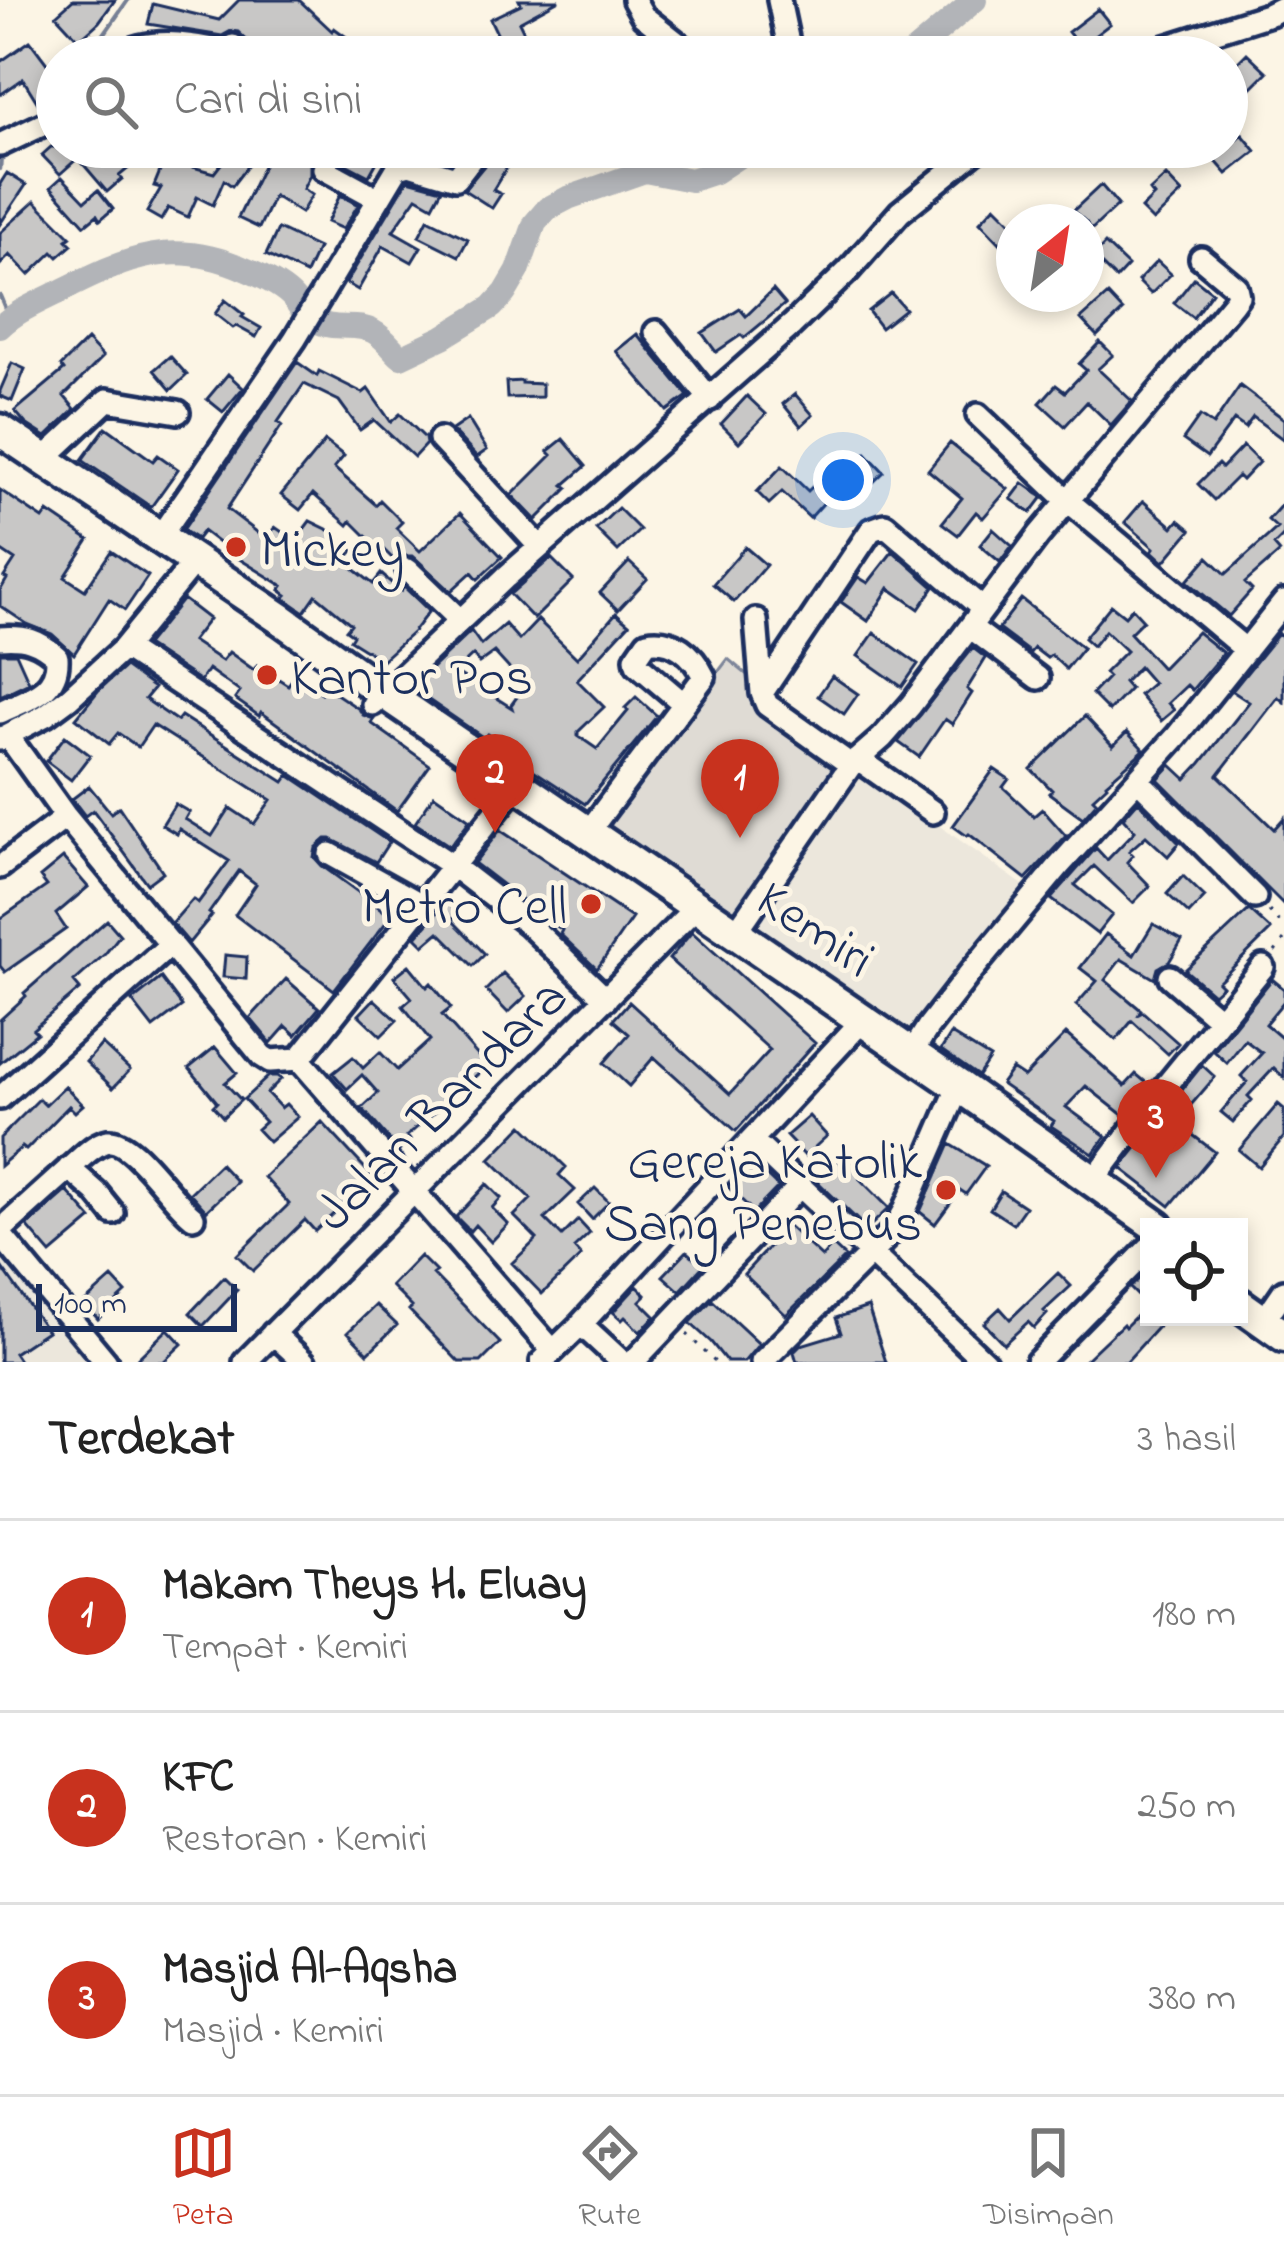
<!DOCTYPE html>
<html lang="id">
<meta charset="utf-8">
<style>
:root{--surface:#fff;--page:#f2f2f2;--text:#222;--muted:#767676;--line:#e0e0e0;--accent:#c8321e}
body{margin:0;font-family:"Indie Flower",sans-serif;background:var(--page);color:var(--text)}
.controls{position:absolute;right:36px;bottom:36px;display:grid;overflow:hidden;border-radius:0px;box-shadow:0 6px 18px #0003}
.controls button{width:108px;height:108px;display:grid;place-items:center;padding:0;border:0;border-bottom:3px solid var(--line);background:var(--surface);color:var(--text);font:60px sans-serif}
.compass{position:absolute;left:996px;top:204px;width:108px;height:108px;border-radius:50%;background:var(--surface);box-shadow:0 6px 18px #0003;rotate:30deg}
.scale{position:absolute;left:36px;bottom:30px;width:201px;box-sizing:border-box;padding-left:12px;border:6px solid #1b2f5e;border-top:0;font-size:33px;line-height:42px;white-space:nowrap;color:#1b2f5e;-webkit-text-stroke:9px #fcf5e5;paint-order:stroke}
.you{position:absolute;left:843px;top:480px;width:42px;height:42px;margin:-30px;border:9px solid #fff;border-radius:50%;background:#1a73e8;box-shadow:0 0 0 18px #1a73e833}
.badge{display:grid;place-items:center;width:78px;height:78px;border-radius:50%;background:var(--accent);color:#fff;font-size:39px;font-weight:700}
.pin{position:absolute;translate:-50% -99px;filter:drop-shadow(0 3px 6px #0008)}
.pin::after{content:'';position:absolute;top:63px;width:42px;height:36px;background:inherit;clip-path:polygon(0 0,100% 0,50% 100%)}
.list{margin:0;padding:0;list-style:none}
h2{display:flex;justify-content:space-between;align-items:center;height:156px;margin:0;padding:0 48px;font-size:51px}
h2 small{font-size:39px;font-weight:400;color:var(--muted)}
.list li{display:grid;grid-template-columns:78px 1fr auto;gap:36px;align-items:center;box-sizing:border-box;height:192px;padding:0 48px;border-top:3px solid var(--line)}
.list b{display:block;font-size:45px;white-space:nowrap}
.list p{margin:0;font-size:39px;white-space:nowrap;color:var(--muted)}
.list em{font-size:39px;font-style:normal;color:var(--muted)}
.icon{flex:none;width:66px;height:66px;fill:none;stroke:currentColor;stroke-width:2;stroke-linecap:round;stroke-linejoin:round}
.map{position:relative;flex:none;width:1284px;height:1362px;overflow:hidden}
.search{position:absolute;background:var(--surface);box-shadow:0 6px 18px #0003;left:36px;right:36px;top:36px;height:132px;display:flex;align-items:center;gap:30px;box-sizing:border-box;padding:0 42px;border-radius:66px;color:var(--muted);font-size:45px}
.sheet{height:732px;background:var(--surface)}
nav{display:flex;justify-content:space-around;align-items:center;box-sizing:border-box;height:168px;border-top:3px solid var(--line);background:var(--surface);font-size:33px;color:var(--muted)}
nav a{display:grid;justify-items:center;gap:6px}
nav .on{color:var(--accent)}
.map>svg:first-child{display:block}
.built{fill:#ece7dc}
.green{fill:#dfdbd4;stroke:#7d8599;stroke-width:3}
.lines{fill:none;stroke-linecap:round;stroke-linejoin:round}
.stream{stroke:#767f94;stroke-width:4.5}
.river{stroke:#b2b4b8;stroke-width:24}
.building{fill:#c8c7c6;stroke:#1b2f5e;stroke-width:3;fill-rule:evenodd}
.minor-casing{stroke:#1b2f5e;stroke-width:30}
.highway-casing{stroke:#1b2f5e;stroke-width:39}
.path{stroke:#1b2f5e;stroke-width:3;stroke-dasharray:3 9;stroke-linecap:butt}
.minor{stroke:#fcf5e5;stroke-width:21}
.highway{stroke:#fcf5e5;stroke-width:30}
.poi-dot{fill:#c8321e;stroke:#fcf5e5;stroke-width:4.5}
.labels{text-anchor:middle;stroke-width:10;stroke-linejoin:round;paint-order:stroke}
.poi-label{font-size:54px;fill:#1b2f5e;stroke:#fcf5e5;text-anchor:start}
.street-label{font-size:54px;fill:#1b2f5e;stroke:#fcf5e5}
</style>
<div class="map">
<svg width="1284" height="1362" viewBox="0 0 1284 1362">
<rect width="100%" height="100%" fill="#fcf5e5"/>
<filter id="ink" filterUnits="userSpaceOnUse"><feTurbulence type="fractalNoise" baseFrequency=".00833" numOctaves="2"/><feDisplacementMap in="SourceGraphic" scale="24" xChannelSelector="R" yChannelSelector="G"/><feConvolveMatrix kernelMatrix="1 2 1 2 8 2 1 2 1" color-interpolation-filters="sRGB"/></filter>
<g filter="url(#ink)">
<!-- built -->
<path class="built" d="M859 769 1026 887 904 1033 750 925Z
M0 1252 15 1270 87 1362H0Z"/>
<!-- green -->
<path class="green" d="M728 659 763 688 772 691 850 755 742 917 600 828Z"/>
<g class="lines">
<!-- stream -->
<path class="stream" d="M88 57 128 0
M30 119 57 104
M0 169 1 154
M0 296 9 318"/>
<!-- river -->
<path class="river" d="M908 57 975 0
M0 327C18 310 41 301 63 290 129 257 174 237 247 270 261 276 284 287 294 299 300 307 303 313 312 319 334 333 356 321 374 332 384 337 393 350 401 357L443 337 492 307 505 293 518 271 535 223 547 209 568 198 645 171 691 180 715 172 753 147"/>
</g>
<!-- building -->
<path class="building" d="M73 0H115L99 22 79 40 56 15Z
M239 0H299L332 31 334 28 374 57H258L254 47 238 32 231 31 222 36 148 24 153 4 219 20Z
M519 0H559L519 22 536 57H473L502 44 490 19 521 4Z
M1098 9 1110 24 1080 47 1068 32Z
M30 41 57 77V94L39 105 23 79 0 95V62Z
M1247 53 1267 72 1238 101 1227 90V73Z
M1242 134 1256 151 1227 174 1213 158Z
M51 147H94L104 159 118 147H146L134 158 136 162 119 176 122 179 107 192 78 158 60 174 42 155Z
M234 147H262L232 186 224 180 213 205 197 197 188 217 168 208 161 220 147 212 161 188 154 186 165 159 214 173Z
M272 147H318L310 164V175L303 189 312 195 301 213 274 196 259 228 238 218Z
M349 147H359L379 158 369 176 344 163Z
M382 147H461L450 161 412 149 393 153Z
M495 147H519L493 190 501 194 492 208 464 190 492 156Z
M7 173 26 185 0 224V184Z
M1166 176 1182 193 1153 221 1141 209 1154 196 1150 191Z
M62 177 85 201 98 190 113 209 100 220 97 215 85 225 51 187Z
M408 180 442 189 433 206 417 197 393 231 421 247 412 262 383 246 358 290 346 283Z
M1101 185 1118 205 1091 230 1086 222 1073 211Z
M340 195 358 205 343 229 327 222Z
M35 201 71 237 67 240 72 245 58 257 53 252 29 275 10 255 0 265V233Z
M995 206 1014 225V237L1004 247 980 222Z
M428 219 468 239 459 256 419 236Z
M278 229 318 248 306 274 266 255Z
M1105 244 1128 266 1116 279 1102 265 1086 281V264Z
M1157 261 1171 274 1151 294 1138 281Z
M1194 278 1212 292 1193 318 1174 303Z
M773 290 785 304 744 338 741 335 716 352 702 333 740 309 746 316Z
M891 293 905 309 881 328 868 311Z
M1108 295 1123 311 1097 336 1081 319Z
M225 300 244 315 242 317 261 328 256 337 236 326 233 328 215 314Z
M637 334 688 396 667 411 616 351Z
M87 340 103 357 64 396 75 409 46 437 26 424 15 411 64 370 61 366Z
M1100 342 1113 355 1098 369 1132 401 1111 425 1087 402 1065 426 1040 403 1056 385 1065 392 1086 370 1079 364Z
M170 356 187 375 171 390 154 370Z
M297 362 317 376 319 371 363 393 368 389 391 422 400 414 425 438 426 444 414 457 374 420 360 430 339 401 304 384 278 422 282 425 227 509 266 539 275 527 295 541 310 521 339 535 337 537 353 551 344 561 373 584 381 574 401 591 404 587 429 611 413 632 382 660 350 640 353 635 346 630 351 624 316 595 304 612 284 598 287 595 280 590 283 586 241 560 203 531 197 539 183 530Z
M12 363 25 369 12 401 0 396V391Z
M228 374 243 388 223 412 207 399Z
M522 381V383L542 384V397L507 398 506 382Z
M1240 386 1284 419V440L1253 417 1245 428 1234 420 1207 457 1183 440 1200 416 1213 425Z
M795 394 813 415 801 426 783 404Z
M747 396 766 414 739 442 721 424Z
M468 419 487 450 477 457 452 430Z
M106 427 153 461 158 455 178 469 151 507 82 460Z
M563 439 586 466 564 485 568 488 536 520 512 495 552 455 548 451Z
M325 441 344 456 334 468 376 505 380 500 402 522 396 528 420 551 460 513 502 557 478 579 472 572 451 591 413 556H403L394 564 392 561 393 559 379 545 377 547 351 521 348 525 313 494 300 510 281 495Z
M950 443 1008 489 983 518 976 512 958 535 942 523 962 498 928 470Z
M1243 446 1259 462 1242 480 1238 476 1214 500 1198 484 1218 464 1222 468Z
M866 453 884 472 863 492 845 472Z
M782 466 808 491 814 485 828 498 810 518 782 492 769 504 757 492Z
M1023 483 1043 497 1031 513 1011 499Z
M0 490 43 519 48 512 89 540 65 577 85 590 111 551 148 576 125 610 109 599 74 654 52 634 27 624 0 606V591L7 579 4 577 15 560 0 550Z
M1143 501 1173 527 1179 520 1191 530 1164 562 1152 551 1154 548 1125 522Z
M1284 502V535L1274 545 1280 552 1245 583 1252 590 1229 616 1187 581 1208 557 1226 574 1277 528 1268 520Z
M618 508 640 530 618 551 596 529Z
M993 529 1012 546 1000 562 980 545Z
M745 547 766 565 734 602 713 584Z
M893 551 934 587 919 609 889 588 868 621 841 602 858 577 868 583Z
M551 558 573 580 534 619 510 594Z
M629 562 647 579 618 610 600 593Z
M183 599 209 619 192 641 222 661 229 652 254 670 257 665 288 685 296 674 322 693 326 687 359 709 363 715 374 719 371 723 430 765 397 811 261 712 259 716 235 699 240 692 208 669 200 681 146 645Z
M1021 599 1083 648 1066 669 1051 655 1047 658 1034 648 1030 653 998 629Z
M1111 605 1125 616 1132 608 1143 620 1130 633 1162 668 1197 632 1223 653 1192 690 1187 685 1168 703 1174 710 1161 721 1139 695 1153 683 1139 667 1124 682 1130 689 1109 711 1092 694 1108 677 1104 673 1126 651 1105 631 1093 646 1084 638Z
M616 613 629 624 577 680 604 707 578 732V736L597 749 628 711 625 708 636 697 657 716 585 804 512 756 514 753 487 734 484 738 411 688 471 631 481 645 505 624 519 640 538 620 577 658ZM494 652 525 686 511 705 512 708 455 672 473 655 479 663Z
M874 633 918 664 902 687 858 656Z
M1278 634 1284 638V702L1278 697 1218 775 1274 829 1284 818V905L1158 779 1171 765 1186 779 1201 763 1249 702 1232 691Z
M973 648 986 658 967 689 972 693 952 724 945 719 919 757 898 742Z
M0 653H16L29 682 0 696Z
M125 667 154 688 145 699 177 721 181 716 284 782 289 775 389 842 376 862 331 839H326L316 848 314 857 322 866 391 916 334 990 235 915 256 884 239 871 209 913 212 915 189 943 172 923 193 899 198 903 229 861 179 829 177 834 162 825 175 804 189 812 185 819 212 836 230 808 254 824 271 800 153 725 138 747 118 733 109 744 76 718 98 691Z
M832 676 858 694 844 714 818 696Z
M1085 716 1113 746 1127 732 1144 750 1106 783 1107 785 1093 798 1097 802 1083 818 1049 793 1052 790 1031 769Z
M65 736 90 755 71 780 46 761Z
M994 769 1009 779 1003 787 1034 816 1042 809 1066 836 1026 879 969 834 967 836 953 826Z
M89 786 111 813 119 807 163 872 147 884 93 810 85 816 72 799Z
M434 795 470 820 450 846 415 823Z
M1138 801 1179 843 1168 856 1146 836 1129 851 1133 855 1127 862 1150 886 1133 903 1094 866 1075 885 1112 915 1097 934 1051 899 1096 848 1107 860 1135 831 1123 818Z
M500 830 632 918 597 969 560 934 562 930 474 863Z
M63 858 88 887 56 914 66 929 5 972 0 966V919L47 886 40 877Z
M1183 876 1205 897 1189 914 1167 894Z
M448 900 459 912 452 920 485 954 473 966 439 932 424 945 416 937Z
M1249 910 1271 930 1218 982 1222 986 1213 994 1185 970Z
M107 920 120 935 105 954 74 982 80 989 33 1029 37 1033 0 1063V1020L26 996 24 993Z
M1153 924 1182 940 1169 962 1158 968 1155 979 1121 959 1105 980 1141 1010 1139 1014 1143 1012 1178 1043 1168 1054 1132 1021 1116 1040 1076 1005 1097 981 1080 968 1106 934 1134 955Z
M692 932 815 1043 736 1131 654 1057 629 1086 604 1063 629 1034 613 1020 629 1002 730 1094 770 1050 669 959Z
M225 955 247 957 246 979 223 977Z
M409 965 427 987 431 983 451 1008 442 1015 487 1066 407 1136 410 1140 399 1151 362 1108 378 1093 362 1075 347 1089 333 1073 353 1057 363 1068 380 1052 397 1070 430 1040 403 1006 412 998 394 977Z
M503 973 526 996 508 1013 486 990Z
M161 978 182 1006 153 1028 132 1001Z
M286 979 319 1008 296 1035 286 1026 271 1043 250 1018Z
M1272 979 1284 989V1001L1265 1024 1284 1040V1078L1274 1068 1248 1096 1252 1100 1233 1122 1221 1112 1247 1082 1241 1076 1262 1053 1245 1040 1227 1063 1214 1051Z
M374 999 397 1020 381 1036 359 1015Z
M951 1034 990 1058 978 1076 941 1050Z
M1066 1034 1125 1086 1136 1074 1148 1084 1124 1116 1086 1086 1066 1107 1106 1136 1093 1154 1051 1126 1054 1121 1001 1084 1012 1069 1024 1077Z
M102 1044 130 1070 113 1088 86 1062Z
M215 1047 237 1073 225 1083 241 1100 223 1117 213 1106 217 1102 189 1068Z
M1202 1065 1215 1077 1191 1105 1178 1095Z
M269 1076H277L281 1079 267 1093 281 1108 286 1104 298 1117 269 1142 257 1129 265 1122 244 1099Z
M65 1086 83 1105 75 1112 69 1106 26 1150 22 1147 0 1166V1138L39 1099 45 1105Z
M1278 1104 1284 1109V1137L1259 1167 1239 1150Z
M1164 1113 1215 1152 1170 1206 1121 1168Z
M809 1116 827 1136 805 1156 786 1136Z
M322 1122 373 1177 315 1231 305 1220 253 1271 237 1255 289 1204 264 1177Z
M523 1125 566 1167 559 1175 575 1190 545 1219 562 1236 578 1220 590 1233 574 1248 581 1256 542 1294 512 1263 537 1239 514 1216 531 1199 490 1159Z
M950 1144 986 1166 966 1194 960 1190 935 1224 920 1212Z
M847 1153 867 1173 860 1179 889 1208 867 1229 818 1182Z
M752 1162 778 1187 754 1212 728 1187Z
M220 1164 237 1182 206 1211 190 1193Z
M487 1184 501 1198 492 1208 508 1224 491 1242 475 1225 470 1231 456 1217Z
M595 1188 609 1202 592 1219 578 1204Z
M67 1191 92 1219 51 1254 27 1226Z
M1001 1191 1025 1207 1013 1224 990 1209Z
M788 1226 822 1257 832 1245 845 1257 786 1315 744 1274Z
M687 1251 703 1266 680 1291 663 1276Z
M420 1256 436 1272 433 1274 500 1343 481 1362H459L409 1310 412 1307 391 1286Z
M0 1265 47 1331 14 1353 20 1362H0Z
M1149 1269V1317H1167L1126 1362H1083L1123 1324 1125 1327 1147 1305 1130 1288Z
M1058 1273 1071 1286 1044 1311 1047 1314 1034 1328 1028 1322 1004 1344 984 1323 1000 1308 1010 1319Z
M224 1277 237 1290 203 1326 190 1313Z
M112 1278 126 1293 98 1319 84 1303Z
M637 1286 646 1295 640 1301 655 1316 640 1332 625 1317 622 1320 613 1312Z
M712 1300 759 1344 744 1362H727L711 1342 690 1323Z
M376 1305 397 1325 368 1353 348 1332Z
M868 1307 886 1362H797L794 1352 801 1345 841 1333 836 1318Z
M168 1329 182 1344 163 1362H134Z"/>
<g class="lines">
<!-- minor casing -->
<g class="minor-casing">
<path id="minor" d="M634 0 643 16 695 57
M779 0 791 57
M115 57C152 36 187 44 227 52L233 46 243 57
M760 57 789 50
M1134 57 1270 14 1284 7
M0 145 46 123 57 115
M333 147 334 148 324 169 379 199
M656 332 710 399
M978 415 1067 500 1246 650
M440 439 540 547
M43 460 107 400 178 412
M159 538 295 339 398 167 409 164 456 178 480 147
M408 570 460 620
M756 620 762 693 767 705 851 765
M970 627 1038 678
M0 638C24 636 39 640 57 657 59 692 27 699 0 712
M124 648 453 866 528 924 606 999
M762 693 871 530 885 525 983 609
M373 704 506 577 792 325 848 271 900 212 980 147
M8 736 66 817 262 1056 270 1061 299 1059 518 784
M0 739 46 715 69 698 124 648 195 561
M858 759 933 812
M1138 780 1255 897
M589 831 704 677C693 654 673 637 647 642L636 658 637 664 684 704
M330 854 422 905
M0 867 66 817
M736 932 851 765 882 738 911 705 1039 535 1233 303 1238 296 1236 287 1201 258
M1170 977 1219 1019
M911 1054 928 1027 970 973 1059 866 1177 736 1284 602
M299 1059 553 1351
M0 1098 171 944
M752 1140 985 1362
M69 1168 96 1192 113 1213
M1093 1181 1148 1108 1263 967
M0 1231 83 1156C90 1150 98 1143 108 1141 133 1138 171 1201 193 1217
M0 1234 106 1362
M1273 1307 1284 1291
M581 1324 622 1362
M273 1333 304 1362
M245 1362 696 907
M542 1362 581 1324 863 1020
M633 1362 799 1187
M762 1362 894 1230 904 1212 959 1086
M1037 1362 1149 1248"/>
</g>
<!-- highway casing -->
<g class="highway-casing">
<path id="highway" d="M0 430 281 619 384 693 959 1086 1158 1227
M1239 1304 1284 1336"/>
</g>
<!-- path -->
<path class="path" d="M1269 911 1284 927
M1275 952 1284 940
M687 1334 715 1362"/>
<!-- minor -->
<use href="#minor" class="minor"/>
<!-- highway -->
<use href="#highway" class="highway"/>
</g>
</g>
<!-- markers -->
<g class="poi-dot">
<circle cx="236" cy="547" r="12"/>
<circle cx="267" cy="675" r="12"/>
<circle cx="591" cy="904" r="12"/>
<circle cx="946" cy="1190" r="12"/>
</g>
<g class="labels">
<!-- poi labels -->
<g class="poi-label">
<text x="260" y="566">Mickey</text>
<text x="291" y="694">Kantor Pos</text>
<text x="567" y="923" text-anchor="end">Metro Cell</text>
<text x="922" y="1178" text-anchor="end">Gereja Katolik<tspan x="922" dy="62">Sang Penebus</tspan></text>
</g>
<!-- street labels -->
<g class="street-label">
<text transform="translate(817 927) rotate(34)" y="19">Kemiri</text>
<text transform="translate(439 1103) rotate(-45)" y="19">Jalan Bandara</text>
</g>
</g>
</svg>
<div class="controls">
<button><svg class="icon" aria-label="locate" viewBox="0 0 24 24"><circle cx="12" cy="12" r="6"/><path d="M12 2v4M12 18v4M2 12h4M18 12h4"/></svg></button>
</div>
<svg class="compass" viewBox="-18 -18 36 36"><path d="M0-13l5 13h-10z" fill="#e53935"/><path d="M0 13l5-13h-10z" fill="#767676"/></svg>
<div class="scale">100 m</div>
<div class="you"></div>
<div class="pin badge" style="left:740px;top:838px">1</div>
<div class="pin badge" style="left:495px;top:833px">2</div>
<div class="pin badge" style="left:1156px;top:1178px">3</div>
<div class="search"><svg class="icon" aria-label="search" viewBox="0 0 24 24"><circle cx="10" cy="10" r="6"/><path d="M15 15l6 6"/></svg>Cari di sini</div>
</div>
<section class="sheet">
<h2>Terdekat<small>3 hasil</small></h2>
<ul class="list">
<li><span class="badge">1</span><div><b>Makam Theys H. Eluay</b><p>Tempat · Kemiri</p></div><em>180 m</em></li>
<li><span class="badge">2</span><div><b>KFC</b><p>Restoran · Kemiri</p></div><em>250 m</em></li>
<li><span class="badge">3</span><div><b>Masjid Al-Aqsha</b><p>Masjid · Kemiri</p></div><em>380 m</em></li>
</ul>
</section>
<nav>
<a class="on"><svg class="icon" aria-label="map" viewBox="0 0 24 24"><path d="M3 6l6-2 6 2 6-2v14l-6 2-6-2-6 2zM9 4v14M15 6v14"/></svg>Peta</a>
<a><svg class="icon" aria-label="directions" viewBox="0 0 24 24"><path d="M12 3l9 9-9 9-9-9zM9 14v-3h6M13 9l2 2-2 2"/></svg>Rute</a>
<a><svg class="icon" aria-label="saved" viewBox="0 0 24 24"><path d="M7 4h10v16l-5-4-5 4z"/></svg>Disimpan</a>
</nav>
